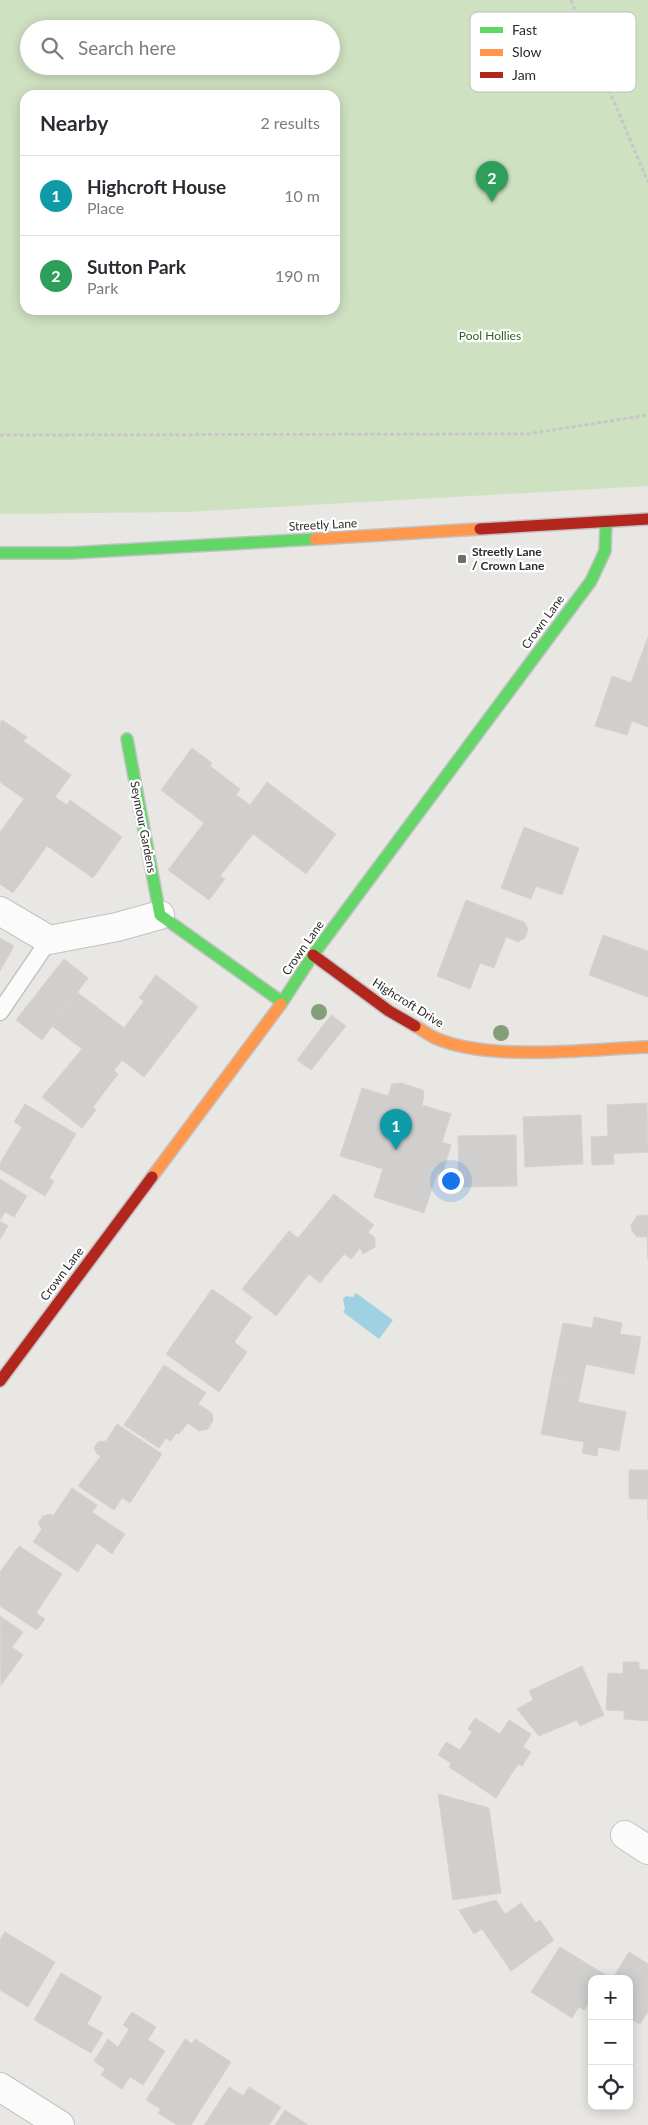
<!DOCTYPE html>
<meta charset="utf-8">
<style>
:root{--surface:#fff;--page:#f2f2f3;--text:#2b2b33;--muted:#7c7c81;--line:#e1e1e2;--accent:#6e6d6c}
body{margin:0;font-family:Lato,sans-serif;background:var(--page);color:var(--text)}
.controls{position:absolute;right:15px;bottom:15px;display:grid;overflow:hidden;border-radius:10px;box-shadow:0 2px 12px #0003}
.controls button{width:45px;height:45px;display:grid;place-items:center;padding:0;border:0;border-bottom:1px solid var(--line);background:var(--surface);color:var(--text);font:25px sans-serif}
.you{position:absolute;left:450px;top:1180px;width:18px;height:18px;margin:-12px;border:4px solid #fff;border-radius:50%;background:#1a73e8;box-shadow:0 0 0 8px #1a73e833}
.badge{display:grid;place-items:center;width:32px;height:32px;border-radius:50%;background:var(--accent);color:#fff;font-size:16px;font-weight:700}
.pin{position:absolute;translate:-50% -41px;filter:drop-shadow(0 1px 2px #0008)}
.pin::after{content:'';position:absolute;top:26px;width:18px;height:15px;background:inherit;clip-path:polygon(0 0,100% 0,50% 100%)}
.list{margin:0;padding:0;list-style:none}
h2{display:flex;justify-content:space-between;align-items:center;height:65px;margin:0;padding:0 20px;font-size:21px}
h2 small{font-size:16px;font-weight:400;color:var(--muted)}
.list li{display:grid;grid-template-columns:32px 1fr auto;gap:15px;align-items:center;box-sizing:border-box;height:80px;padding:0 20px;border-top:1px solid var(--line)}
.list b{display:block;font-size:19px;white-space:nowrap}
.list p{margin:0;font-size:16px;white-space:nowrap;color:var(--muted)}
.list em{font-size:16px;font-style:normal;color:var(--muted)}
.icon{flex:none;width:28px;height:28px;fill:none;stroke:currentColor;stroke-width:2;stroke-linecap:round;stroke-linejoin:round}
.map{position:relative;flex:none;width:648px;height:2125px;overflow:hidden}
.search{position:absolute;background:var(--surface);box-shadow:0 2px 12px #0003;left:20px;top:20px;width:320px;height:55px;display:flex;align-items:center;gap:12px;box-sizing:border-box;padding:0 18px;border-radius:28px;color:var(--muted);font-size:19px}
.panel{position:absolute;background:var(--surface);box-shadow:0 2px 12px #0003;left:20px;top:90px;width:320px;height:225px;border-radius:15px}
.map>svg:first-child{display:block}
.green{fill:#cee1c1;fill-rule:evenodd}
.water{fill:#a0d1e2}
.building{fill:#d1cfcd;stroke:#d4d3d0}
.lines{fill:none;stroke-linecap:round;stroke-linejoin:round}
.lane-casing{stroke:#c2c2c2;stroke-width:19}
.street-casing{stroke:#c2c2c2;stroke-width:30}
.fast-casing{stroke:#c2c2c2;stroke-width:14}
.slow-casing{stroke:#c2c2c2;stroke-width:14}
.jam-casing{stroke:#c2c2c2;stroke-width:14}
.path{stroke:#c7c7c7;stroke-width:3;stroke-dasharray:4 2.5;stroke-linecap:butt}
.lane{stroke:#fcfbfb;stroke-width:16}
.street{stroke:#fcfbfb;stroke-width:28}
.fast{stroke:#63d668;stroke-width:11}
.slow{stroke:#ff974d;stroke-width:11}
.jam{stroke:#b3261e;stroke-width:11}
.tree{fill:#849e7a}
.poi-dot{fill:#6e6d6c;stroke:#fff;stroke-width:2}
.labels{text-anchor:middle;stroke-width:4.5;stroke-linejoin:round;paint-order:stroke}
.park-label{font-size:12px;fill:#316224;stroke:#fff}
.street-label{font-size:12px;fill:#2c2c2c;stroke:#fff}
.poi-label{font-size:12px;font-weight:bold;fill:#2c2c2c;stroke:#fff;text-anchor:start}
.key{fill:#fff;stroke:#c0c0c0;stroke-width:1}
.key-label{font-size:14px;fill:#2c2c2c}
</style>
<div class="map">
<svg width="648" height="2125" viewBox="0 0 648 2125">
<rect width="100%" height="100%" fill="#e9e7e4"/>
<!-- green -->
<path class="green" d="M0 0H648V486L187 512 0 514ZM29 29H331V66H29ZM25 95H335V310H25Z"/>
<!-- water -->
<path class="water" d="M356 1293 393 1320 379 1339 343 1312 345 1309 343 1299 346 1296 353 1297Z"/>
<!-- building -->
<path class="building" d="M648 637V727L632 721 627 735 595 726 612 676 631 683Z
M2 720 27 737 23 741 71 775 55 797 67 805 70 800 122 837 93 878 47 846 13 893 0 884V832L24 799 0 782V723Z
M192 748 212 763 210 766 240 789 236 795 250 805 267 782 336 834 306 874 253 834 220 876 225 879 209 900 168 870 204 823 161 790Z
M524 827 579 848 562 895 536 886 531 899 501 888Z
M466 900 524 922 528 929 525 938 518 942 506 937 494 968 480 963 470 989 437 976Z
M603 935 648 951V997L589 975Z
M0 938 14 946 0 971Z
M64 959 88 978 42 1040 16 1020Z
M156 975 198 1007 144 1077 122 1060 114 1070 118 1074 93 1107 96 1110 82 1128 42 1097 82 1049 52 1026 77 992 124 1028 144 1001 139 998Z
M331 1015 346 1026 311 1070 297 1060Z
M401 1083 423 1090 424 1095 422 1105 451 1114 442 1142 451 1145 442 1175 437 1173 424 1213 374 1197 383 1169 340 1156 362 1088 388 1096 392 1084Z
M647 1103 648 1152 613 1154 614 1164 592 1165 591 1137 608 1136 607 1105Z
M25 1104 76 1134 49 1178 54 1181 45 1196 0 1169V1163L22 1127 14 1122Z
M581 1115 583 1164 525 1167 523 1117Z
M516 1135 517 1186 459 1187 458 1136Z
M0 1179 27 1196 14 1217 5 1212 0 1220Z
M334 1194 374 1225 368 1232 375 1238V1247L363 1254 360 1248 351 1259 344 1254 320 1283 309 1274 276 1316 242 1289 289 1231 298 1238Z
M648 1215V1259L647 1237H637L632 1231 631 1225 637 1216Z
M0 1221 8 1226 0 1239Z
M212 1289 252 1317 234 1342 247 1352 219 1392 166 1354Z
M594 1317 622 1323 620 1334 641 1337 634 1374 586 1364 582 1383 552 1377 563 1323 592 1328Z
M164 1365 206 1393 198 1404 212 1413 213 1421 208 1429 199 1431 188 1423 179 1434 176 1433 171 1441 166 1438 159 1448 124 1425Z
M552 1377 582 1383 578 1402 626 1412 619 1451 598 1447 597 1456 582 1453 584 1442 541 1434Z
M117 1424 162 1454 130 1503 122 1498 114 1510 78 1486 101 1456 97 1454 94 1448 98 1442 106 1441Z
M629 1470H648V1520V1499H629Z
M72 1488 97 1505 92 1512 125 1534 112 1554 97 1543 78 1572 33 1542 42 1529 38 1523 43 1516 50 1514 53 1516Z
M19 1546 62 1574 36 1613 45 1619 37 1630 0 1606V1572Z
M0 1616 23 1632 12 1647 23 1655 1 1685Z
M623 1662H639V1669L648 1670V1721L624 1719V1711L606 1710 608 1673 623 1674Z
M582 1666 604 1715 580 1726 577 1720 539 1736 517 1709 533 1700 529 1691Z
M475 1718 500 1734 509 1720 531 1734 523 1747 531 1752 522 1766 518 1764 496 1798 449 1767 451 1763 438 1755 446 1742 460 1750 472 1732 468 1729Z
M438 1794 489 1808 501 1893 453 1900Z
M496 1900 505 1914 521 1903 536 1923 540 1920 554 1940 511 1971 482 1929 474 1934 459 1910Z
M5 1932 55 1962 28 2007 0 1990V1940Z
M560 1947 606 1975 604 1979H592V1998L584 2010 579 2007 572 2018 531 1992Z
M629 1952 648 1964V2012L640 2024 629 2018V1979H612Z
M61 1973 102 1997 87 2024 103 2033 91 2053 34 2020Z
M132 2012 156 2027 148 2040 165 2051 143 2085 130 2077 122 2089 101 2075 105 2069 94 2061 108 2039 118 2047 129 2029 123 2025Z
M185 2039 192 2044 195 2039 231 2062 191 2125H177L158 2113 161 2109 146 2100Z
M229 2087 243 2096 249 2087 281 2107 269 2125H204Z
M285 2110 308 2125H275Z"/>
<g class="lines">
<!-- lane casing -->
<g class="lane-casing">
<path id="lane" d="M0 1012 49 940"/>
</g>
<!-- street casing -->
<g class="street-casing">
<path id="street" d="M0 911 49 940 117 927 160 915
M625 1835 648 1850
M0 2087 60 2125"/>
</g>
<!-- fast casing -->
<g class="fast-casing">
<path id="fast" d="M0 553H70L315 539
M127 739 160 915 282 1002
M281 1004 313 955 591 581 605 551 606 522"/>
</g>
<!-- slow casing -->
<g class="slow-casing">
<path id="slow" d="M315 539 480 529
M415 1026C422 1030 429 1035 435 1038 490 1062 588 1049 648 1047
M152 1177 281 1004"/>
</g>
<!-- jam casing -->
<g class="jam-casing">
<path id="jam" d="M480 529 648 519
M313 955 389 1011 415 1026
M0 1381 152 1177"/>
</g>
<!-- path -->
<path class="path" d="M571 0 648 182
M0 435 527 434 648 415"/>
<!-- lane -->
<use href="#lane" class="lane"/>
<!-- street -->
<use href="#street" class="street"/>
<!-- fast -->
<use href="#fast" class="fast"/>
<!-- slow -->
<use href="#slow" class="slow"/>
<!-- jam -->
<use href="#jam" class="jam"/>
</g>
<!-- trees -->
<g class="tree">
<circle cx="319" cy="1012" r="8"/>
<circle cx="501" cy="1033" r="8"/>
</g>
<!-- markers -->
<rect class="poi-dot" x="457" y="554" width="10" height="10" rx="2.5"/>
<g class="labels">
<!-- park labels -->
<g class="park-label">
<text x="490" y="340">Pool Hollies</text>
</g>
<!-- street labels -->
<g class="street-label">
<text transform="translate(323 525) rotate(-3)" y="4">Streetly Lane</text>
<text transform="translate(543 622) rotate(-54)" y="4">Crown Lane</text>
<text transform="translate(143 827) rotate(79)" y="4">Seymour Gardens</text>
<text transform="translate(303 948) rotate(-55)" y="4">Crown Lane</text>
<text transform="translate(408 1003) rotate(32)" y="4">Highcroft Drive</text>
<text transform="translate(62 1274) rotate(-53)" y="4">Crown Lane</text>
</g>
<!-- poi labels -->
<g class="poi-label">
<text x="472" y="556">Streetly Lane<tspan x="472" dy="14">/ Crown Lane</tspan></text>
</g>
</g>
<!-- legend -->
<rect x="470" y="12" width="166" height="80" rx="8" class="key"/>
<rect x="480" y="27" width="23" height="6" fill="#63d668"/>
<rect x="480" y="49" width="23" height="7" fill="#ff974d"/>
<rect x="480" y="72" width="23" height="6" fill="#b3261e"/>
<g class="key-label">
<text x="512" y="35">Fast</text>
<text x="512" y="57">Slow</text>
<text x="512" y="80">Jam</text>
</g>
</svg>
<div class="controls">
<button>+</button>
<button>−</button>
<button><svg class="icon" aria-label="locate" viewBox="0 0 24 24"><circle cx="12" cy="12" r="6"/><path d="M12 2v4M12 18v4M2 12h4M18 12h4"/></svg></button>
</div>
<div class="you"></div>
<div class="pin badge" style="left:396px;top:1150px;background:#0f9aa8">1</div>
<div class="pin badge" style="left:492px;top:202px;background:#2e9e5b">2</div>
<div class="search"><svg class="icon" aria-label="search" viewBox="0 0 24 24"><circle cx="10" cy="10" r="6"/><path d="M15 15l6 6"/></svg>Search here</div>
<section class="panel">
<h2>Nearby<small>2 results</small></h2>
<ul class="list">
<li><span class="badge" style="background:#0f9aa8">1</span><div><b>Highcroft House</b><p>Place</p></div><em>10 m</em></li>
<li><span class="badge" style="background:#2e9e5b">2</span><div><b>Sutton Park</b><p>Park</p></div><em>190 m</em></li>
</ul>
</section>
</div>
